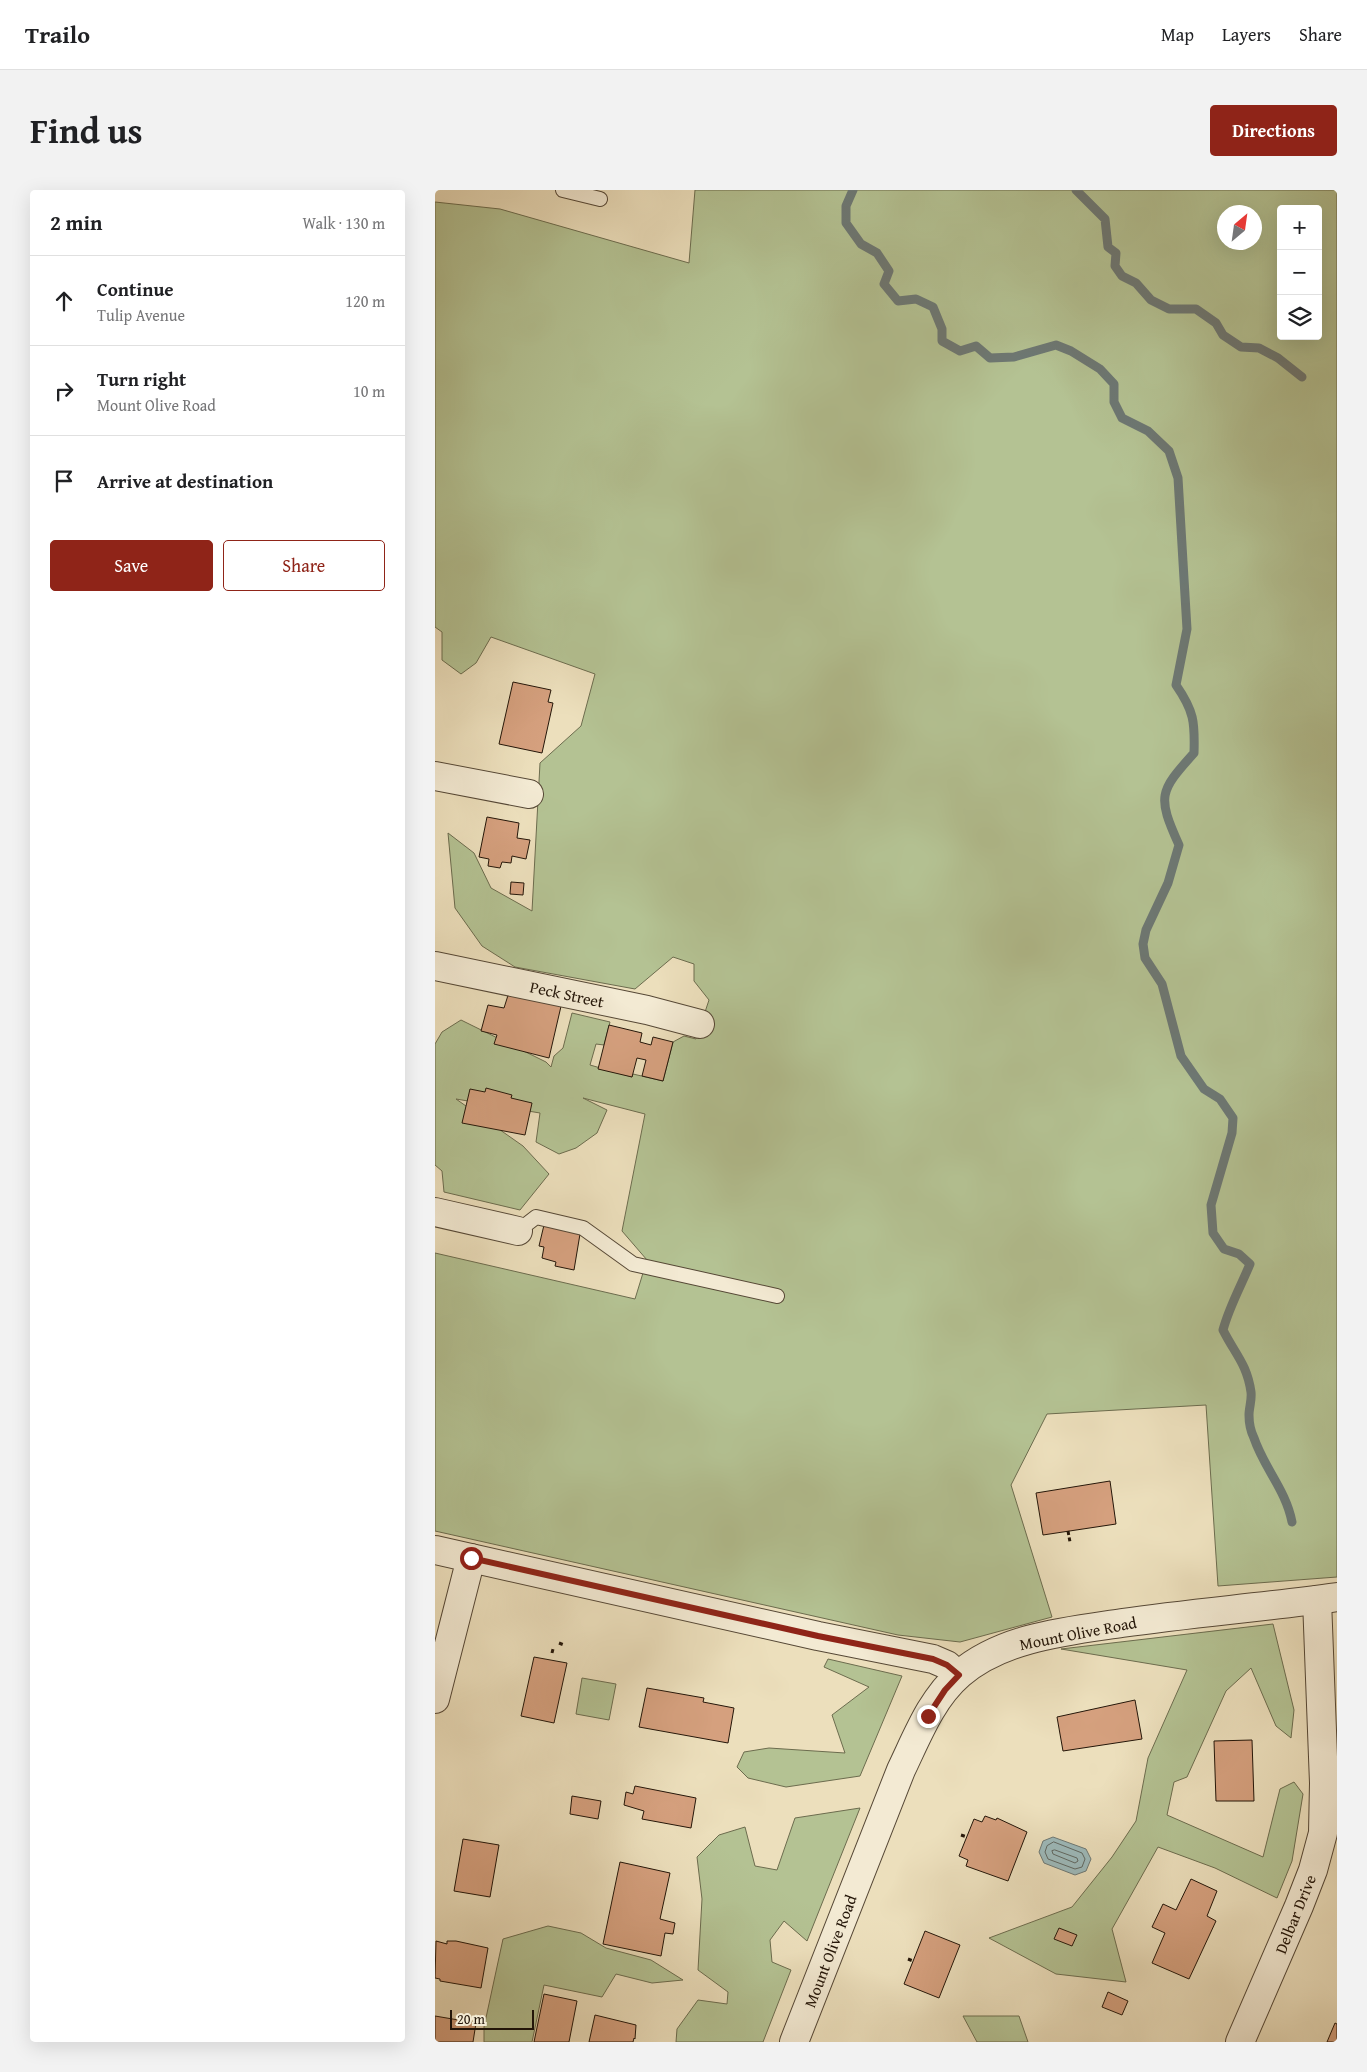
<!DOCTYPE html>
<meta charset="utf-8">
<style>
:root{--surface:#fff;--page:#f2f2f2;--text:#202124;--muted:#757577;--line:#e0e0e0;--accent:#8f2418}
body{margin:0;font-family:"Gentium Book Plus",serif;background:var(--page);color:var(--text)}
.controls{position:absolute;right:15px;top:15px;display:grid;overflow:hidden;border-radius:5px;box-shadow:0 5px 20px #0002}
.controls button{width:45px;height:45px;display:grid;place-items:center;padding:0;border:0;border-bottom:1px solid var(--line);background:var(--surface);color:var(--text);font:25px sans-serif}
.compass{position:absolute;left:782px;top:15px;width:45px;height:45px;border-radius:50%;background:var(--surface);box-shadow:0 5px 20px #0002;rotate:29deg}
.scale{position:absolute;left:15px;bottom:12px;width:84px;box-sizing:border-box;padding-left:5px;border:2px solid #241609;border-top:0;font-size:14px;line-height:18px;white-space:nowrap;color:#241609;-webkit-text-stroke:4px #f3ead3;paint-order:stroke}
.stop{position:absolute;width:15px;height:15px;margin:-11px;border:4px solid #8f2418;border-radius:50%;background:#fff}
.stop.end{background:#8f2418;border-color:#fff;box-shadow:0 1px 5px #0008}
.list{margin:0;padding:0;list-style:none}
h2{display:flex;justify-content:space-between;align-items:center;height:65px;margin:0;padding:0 20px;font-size:21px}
h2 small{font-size:16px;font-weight:400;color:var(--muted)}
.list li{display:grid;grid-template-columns:32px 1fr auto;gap:15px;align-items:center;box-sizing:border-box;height:90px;padding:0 20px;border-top:1px solid var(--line)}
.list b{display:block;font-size:19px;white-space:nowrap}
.list p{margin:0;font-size:16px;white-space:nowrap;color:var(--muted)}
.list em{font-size:16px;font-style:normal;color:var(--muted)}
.actions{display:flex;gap:10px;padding:15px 20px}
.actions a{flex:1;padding:11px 0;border:1px solid var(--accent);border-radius:5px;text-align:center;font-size:18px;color:var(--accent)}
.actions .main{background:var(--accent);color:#fff}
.icon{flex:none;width:28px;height:28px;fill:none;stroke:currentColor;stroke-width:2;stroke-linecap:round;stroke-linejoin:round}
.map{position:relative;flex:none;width:902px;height:1852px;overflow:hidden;border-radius:5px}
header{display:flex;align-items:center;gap:30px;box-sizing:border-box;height:70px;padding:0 25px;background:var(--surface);border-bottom:1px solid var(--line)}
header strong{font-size:24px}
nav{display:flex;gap:28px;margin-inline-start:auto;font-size:18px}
.intro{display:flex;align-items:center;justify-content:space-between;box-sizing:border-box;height:120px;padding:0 30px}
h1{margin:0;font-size:35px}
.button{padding:12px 22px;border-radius:5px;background:var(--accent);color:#fff;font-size:18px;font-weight:700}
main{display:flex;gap:30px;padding:0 30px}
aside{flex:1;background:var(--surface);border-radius:5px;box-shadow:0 5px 20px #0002}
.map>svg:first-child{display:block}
.green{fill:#b4c293;stroke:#6c6c4e;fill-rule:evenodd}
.water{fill:#9dbabb;stroke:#6d7874}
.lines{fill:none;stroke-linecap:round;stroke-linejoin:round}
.shore{stroke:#606862;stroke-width:1}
.stream{stroke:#6d7874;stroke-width:9}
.building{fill:#d5a07e;stroke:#241609}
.service-casing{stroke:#564836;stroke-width:16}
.minor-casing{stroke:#564836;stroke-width:30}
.tertiary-casing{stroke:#564836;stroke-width:30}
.path{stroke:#241609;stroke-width:3;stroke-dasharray:4 2.5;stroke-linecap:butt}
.service{stroke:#f3ead3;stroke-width:14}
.minor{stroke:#f3ead3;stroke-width:28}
.tertiary{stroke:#f3ead3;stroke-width:28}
.route{stroke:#8f2418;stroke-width:6}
.labels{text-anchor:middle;stroke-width:5;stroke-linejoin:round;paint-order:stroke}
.street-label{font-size:16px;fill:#241609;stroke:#f3ead3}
</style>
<header>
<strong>Trailo</strong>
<nav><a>Map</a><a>Layers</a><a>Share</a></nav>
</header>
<div class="intro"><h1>Find us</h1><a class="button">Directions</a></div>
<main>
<aside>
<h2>2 min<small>Walk · 130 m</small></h2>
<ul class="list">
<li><svg class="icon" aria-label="ahead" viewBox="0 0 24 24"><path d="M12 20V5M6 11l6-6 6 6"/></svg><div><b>Continue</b><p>Tulip Avenue</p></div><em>120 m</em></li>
<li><svg class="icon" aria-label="right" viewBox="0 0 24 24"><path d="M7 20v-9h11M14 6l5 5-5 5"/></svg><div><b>Turn right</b><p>Mount Olive Road</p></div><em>10 m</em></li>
<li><svg class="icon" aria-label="arrive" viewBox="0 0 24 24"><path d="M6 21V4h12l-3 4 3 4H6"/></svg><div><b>Arrive at destination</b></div></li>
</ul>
<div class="actions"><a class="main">Save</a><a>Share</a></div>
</aside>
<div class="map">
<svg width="902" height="1852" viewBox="0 0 902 1852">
<rect width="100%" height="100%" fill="#ecdfbc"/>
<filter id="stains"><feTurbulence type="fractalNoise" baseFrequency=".004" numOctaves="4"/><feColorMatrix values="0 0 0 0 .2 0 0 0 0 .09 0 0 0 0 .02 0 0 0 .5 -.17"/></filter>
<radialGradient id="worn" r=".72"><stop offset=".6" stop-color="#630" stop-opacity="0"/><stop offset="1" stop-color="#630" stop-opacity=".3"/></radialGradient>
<!-- green -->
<path class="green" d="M260 0H902V1387L783 1396 771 1215 612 1224 576 1295 617 1427 525 1452 463 1445 0 1341V1063L200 1109 212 1070 187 1041 210 924 148 908 172 920 162 943 141 958 124 964 101 952 105 923 21 909 88 956 114 984 85 1020 9 1002 7 981 0 975V854L7 842 26 830 111 872 116 877 119 866 128 858 137 823 175 832 169 855 161 854 155 875 197 887 198 884 228 891 238 852 249 846 261 849 274 810 259 791V774L238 767 200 799 80 777 47 756 20 718 13 643 39 663 56 698 97 721 105 573 146 536 160 484 56 447 41 473 26 484 7 470V442L0 437V12L65 19 254 73ZM846 19H883V146H846ZM789 22H819V52H789Z
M838 1434 859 1520 856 1548 841 1536 816 1478 791 1501 752 1587 739 1592 732 1625 828 1667 845 1599 859 1592 868 1604 857 1671 842 1708 780 1678 723 1657 677 1739 691 1792 621 1784 554 1748 637 1717 677 1667 701 1631 713 1568 752 1480 626 1459Z
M393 1469 467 1486 425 1586 351 1597 313 1588 302 1577 309 1562 334 1558 410 1563 397 1525 434 1497 389 1477Z
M147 1488 181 1494 174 1530 141 1524Z
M425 1618 372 1751 349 1731 335 1750 337 1772 356 1780 328 1852H241L242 1839 263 1810 292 1814 293 1802 263 1780 267 1709 262 1667 284 1645 310 1637 320 1676 342 1680 360 1628Z
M113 1736 146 1743 171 1758 216 1770 248 1790 217 1793 181 1784 167 1807 109 1795 97 1852H49V1837L68 1749Z
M528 1826H584L593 1852H542Z"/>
<!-- water -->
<path class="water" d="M618 1647 651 1659 656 1669 651 1681 640 1685 609 1673 604 1662 608 1651Z"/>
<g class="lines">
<!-- shore -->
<path class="shore" d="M619 1652 647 1663 650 1669 647 1677 640 1679 613 1669 610 1662 612 1656Z
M620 1660 642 1668 643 1671 640 1673 618 1664 617 1661Z"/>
<!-- stream -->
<path class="stream" d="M418 0 411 16V33L426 54 442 63 454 81 449 94 463 111 481 109 498 117 507 139V151L525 161 541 156 555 168 579 167 621 155 636 161 665 179 679 194V212L687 228 713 241 734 261 743 288 752 439 741 495C759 521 760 532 759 563 724 602 722 606 744 655L733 693 711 740 708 754 710 768 727 794 746 866 769 899 785 909 798 928 797 943 776 1015 778 1043 789 1059 804 1064 815 1074C806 1096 794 1117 788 1140 800 1164 812 1174 816 1202 817 1210 814 1218 814 1225 814 1233 816 1242 819 1248 829 1278 851 1300 857 1332
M641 0 670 29 673 57 681 63 680 76 687 86 701 93 716 110 734 119H761L781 133 788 145 806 157 824 158 843 168 867 187"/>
</g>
<!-- building -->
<path class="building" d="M78 492 116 500 113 512 118 513 107 563 64 554Z
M52 627 84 633 82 648 95 650 91 669 77 666 76 673 67 672 65 678 53 676 54 669 44 667Z
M76 692 89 693 88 705 75 704Z
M75 799 127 812 114 868 59 854 62 845 46 841 53 815 69 818Z
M174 835 207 843 205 852 216 855 218 847 238 852 228 891 207 886 211 870 202 868 197 887 163 879Z
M51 898 77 905 76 908 97 913 90 945 27 933 35 899 50 902Z
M109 1035 145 1044 139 1080 120 1076 121 1072 107 1068 109 1057 104 1056Z
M675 1291 681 1334 608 1345 601 1303Z
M99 1467 132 1473 119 1533 86 1526Z
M212 1498 269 1508 268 1512 299 1518 293 1553 204 1537Z
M700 1510 707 1549 628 1561 622 1527Z
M817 1550 819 1611H781L779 1551Z
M200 1596 261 1608 256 1638 207 1629 209 1621 189 1615 191 1602 198 1604Z
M137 1606 166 1611 163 1629 135 1624Z
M550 1626 561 1630 562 1628 592 1642 573 1691 531 1676 533 1670 524 1666 539 1629 547 1632Z
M28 1649 64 1655 55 1707 19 1701Z
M185 1672 235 1683 225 1729 240 1733 238 1744 230 1743 226 1766 168 1754Z
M756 1689 782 1701 772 1726 781 1731 754 1789 717 1773 730 1743 717 1737 728 1714 741 1720Z
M624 1738 642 1745 637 1756 619 1749Z
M490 1741 525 1755 504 1808 469 1794Z
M1 1751 12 1754V1751H21L53 1758 46 1798 5 1791V1789L0 1788Z
M673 1802 693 1811 687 1825 667 1817Z
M109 1804 142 1811 134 1852H99Z
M160 1825 201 1835 200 1849 199 1848 198 1852H154Z
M0 1826 41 1833 38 1852H0Z
M900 1833 902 1834V1852H892Z"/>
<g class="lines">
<!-- service casing -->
<g class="service-casing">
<path id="service" d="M128 0 165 9
M83 1041 101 1027 148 1038 198 1074 342 1106"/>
</g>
<!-- minor casing -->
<g class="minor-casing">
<path id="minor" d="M0 586 94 604
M0 776 212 820 265 834
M0 1022 83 1041
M0 1509 36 1368
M805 1852 864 1716 878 1680 888 1643 889 1593 882 1410"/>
</g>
<!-- tertiary casing -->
<g class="tertiary-casing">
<path id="tertiary" d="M0 1360 383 1446 498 1469 512 1475 523 1485
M359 1852 466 1580C482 1547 496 1509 525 1484 568 1447 633 1441 687 1433 758 1423 830 1417 902 1407"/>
</g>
<!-- path -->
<path class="path" d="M633 1341 635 1352
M124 1453 129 1455
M117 1463 118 1459
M526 1645 532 1647
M473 1769 478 1771"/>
<!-- service -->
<use href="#service" class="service"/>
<!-- minor -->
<use href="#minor" class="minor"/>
<!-- tertiary -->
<use href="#tertiary" class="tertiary"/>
</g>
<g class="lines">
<!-- route -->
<path class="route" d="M36 1368 383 1446 498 1469 512 1475 524 1485 510 1500 493 1526"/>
</g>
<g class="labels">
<!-- street labels -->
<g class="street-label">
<text transform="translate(132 804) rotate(12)" y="6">Peck Street</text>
<text transform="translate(643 1443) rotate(-11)" y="6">Mount Olive Road</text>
<text transform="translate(860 1724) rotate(-68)" y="6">Delbar Drive</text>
<text transform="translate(395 1761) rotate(-69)" y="6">Mount Olive Road</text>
</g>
</g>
<rect width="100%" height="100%" filter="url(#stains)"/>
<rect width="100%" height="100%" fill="url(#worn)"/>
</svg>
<div class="controls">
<button>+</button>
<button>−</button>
<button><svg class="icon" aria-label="layers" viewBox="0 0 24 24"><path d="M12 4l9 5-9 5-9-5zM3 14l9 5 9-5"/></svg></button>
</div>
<svg class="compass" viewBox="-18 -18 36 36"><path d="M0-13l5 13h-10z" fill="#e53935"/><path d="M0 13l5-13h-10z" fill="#757577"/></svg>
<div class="scale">20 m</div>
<div class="stop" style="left:36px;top:1368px"></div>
<div class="stop end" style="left:493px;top:1526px"></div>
</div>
</main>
